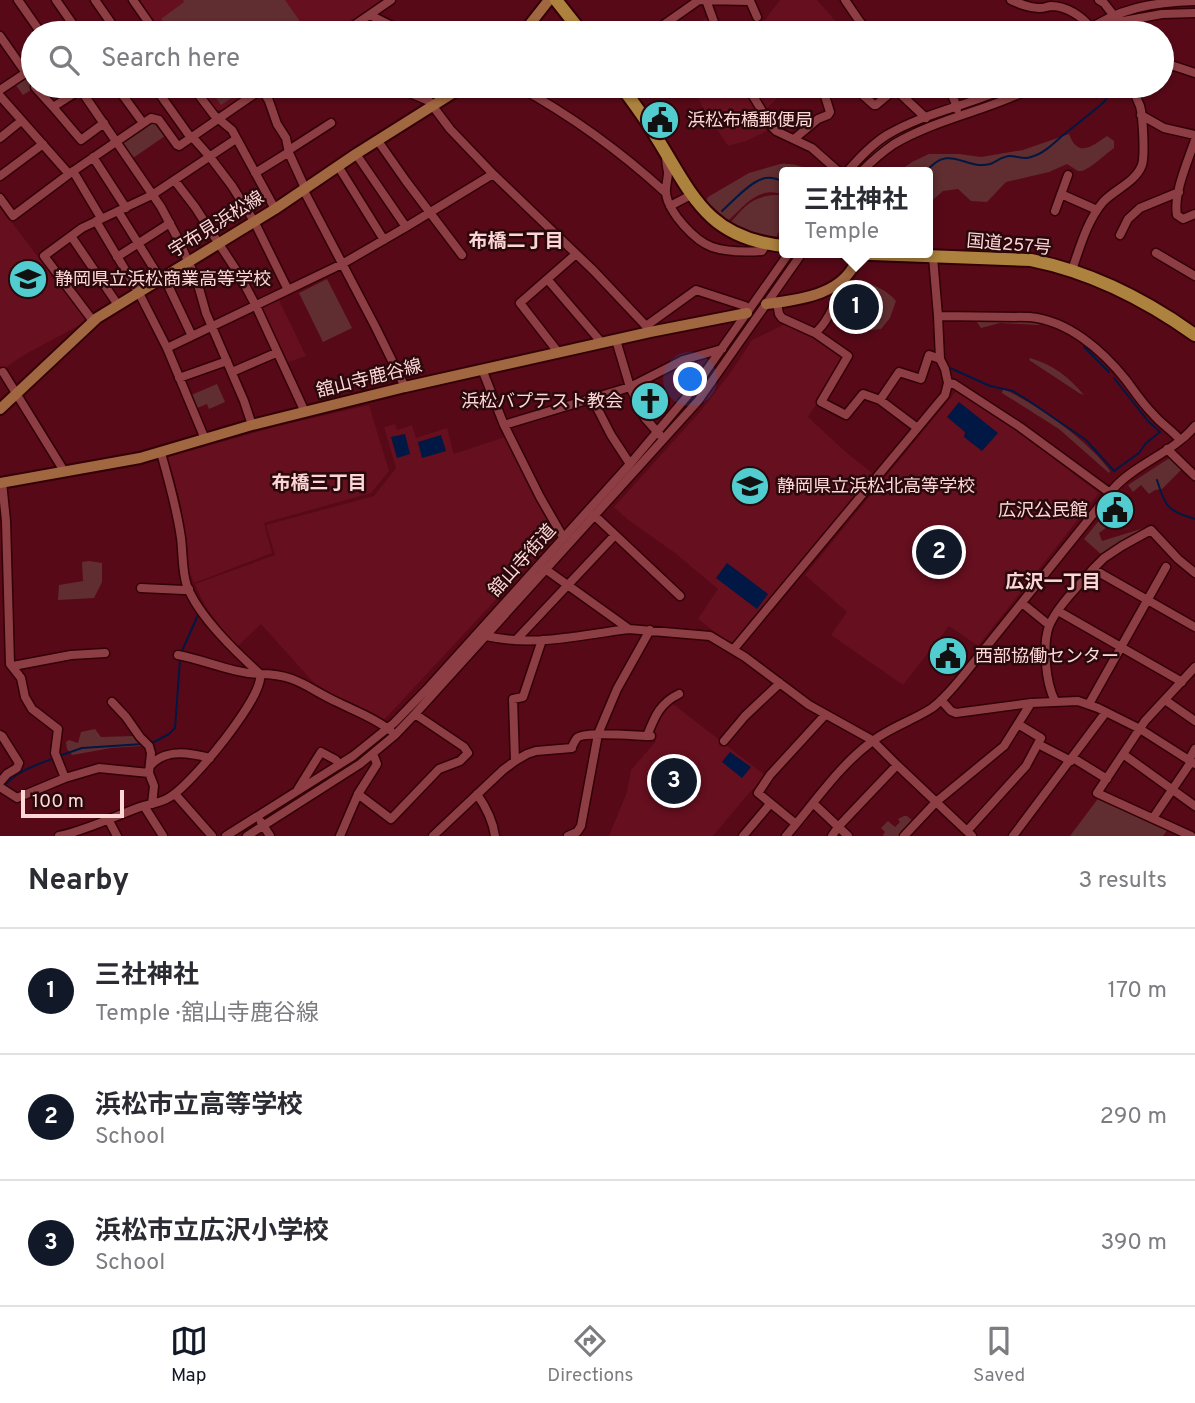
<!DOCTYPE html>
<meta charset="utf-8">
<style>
:root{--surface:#fff;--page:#f7f7f7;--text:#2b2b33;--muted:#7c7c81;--line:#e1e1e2;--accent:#111827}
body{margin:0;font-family:Overpass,"Noto Sans JP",sans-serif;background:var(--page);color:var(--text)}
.scale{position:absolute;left:21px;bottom:18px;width:103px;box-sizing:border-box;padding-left:7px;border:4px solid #fed7d7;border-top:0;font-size:19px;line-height:24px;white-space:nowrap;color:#fed7d7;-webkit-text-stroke:5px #29090c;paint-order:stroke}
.you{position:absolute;left:691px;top:380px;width:24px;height:24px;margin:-18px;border:5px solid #fff;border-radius:50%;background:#1a73e8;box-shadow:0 0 0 10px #1a73e833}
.badge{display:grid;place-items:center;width:46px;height:46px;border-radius:50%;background:var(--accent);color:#fff;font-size:23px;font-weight:700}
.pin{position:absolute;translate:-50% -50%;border:4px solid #fff;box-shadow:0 2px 7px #0006}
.popup{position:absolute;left:779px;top:167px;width:154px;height:91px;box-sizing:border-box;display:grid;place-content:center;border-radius:7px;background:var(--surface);filter:drop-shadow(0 2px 5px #0005);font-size:23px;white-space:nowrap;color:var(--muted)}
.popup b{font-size:26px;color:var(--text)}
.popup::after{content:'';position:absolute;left:50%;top:100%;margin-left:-14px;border:14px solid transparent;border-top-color:var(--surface)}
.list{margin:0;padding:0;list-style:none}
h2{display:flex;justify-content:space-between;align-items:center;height:91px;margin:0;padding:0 28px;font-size:30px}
h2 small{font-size:23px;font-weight:400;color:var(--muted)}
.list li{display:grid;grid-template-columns:46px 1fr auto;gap:21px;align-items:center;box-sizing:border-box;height:126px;padding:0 28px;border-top:2px solid var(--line)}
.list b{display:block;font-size:26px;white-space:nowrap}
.list p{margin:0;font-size:23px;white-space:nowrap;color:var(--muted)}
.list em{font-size:23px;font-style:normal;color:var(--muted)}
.icon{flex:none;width:38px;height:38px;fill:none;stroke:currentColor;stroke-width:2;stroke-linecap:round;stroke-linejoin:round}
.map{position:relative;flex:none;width:1195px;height:836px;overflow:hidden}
.search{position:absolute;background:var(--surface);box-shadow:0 2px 5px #0004;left:21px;right:21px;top:21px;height:77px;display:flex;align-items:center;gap:18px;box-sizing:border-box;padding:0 24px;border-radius:38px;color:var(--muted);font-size:26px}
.sheet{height:469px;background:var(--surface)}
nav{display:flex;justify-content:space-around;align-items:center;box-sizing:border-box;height:98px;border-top:2px solid var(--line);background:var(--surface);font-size:19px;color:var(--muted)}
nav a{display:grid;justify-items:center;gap:4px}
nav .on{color:var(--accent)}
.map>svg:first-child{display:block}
.built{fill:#650f1f}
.green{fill:#602e31}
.water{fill:#001843}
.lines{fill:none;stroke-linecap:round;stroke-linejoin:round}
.stream{stroke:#001843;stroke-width:2}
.minor-casing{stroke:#330006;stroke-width:11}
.major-casing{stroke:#330006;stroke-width:14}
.highway-casing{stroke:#330006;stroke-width:16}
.minor{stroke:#8d3e44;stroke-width:8}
.major{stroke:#a06740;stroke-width:10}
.highway{stroke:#ac823e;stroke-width:12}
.labels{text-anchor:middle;stroke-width:5;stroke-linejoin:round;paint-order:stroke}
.poi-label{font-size:18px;fill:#fed7d7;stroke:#29090c;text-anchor:start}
.street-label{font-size:18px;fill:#fed7d7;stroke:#29090c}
.neighbourhood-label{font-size:19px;font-weight:bold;fill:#fcd6d6;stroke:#29090c}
</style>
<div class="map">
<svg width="1195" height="836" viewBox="0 0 1195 836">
<rect width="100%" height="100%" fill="#570918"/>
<!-- built -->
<path class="built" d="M138 0H382L335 33H161Z
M780 0H817L846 33H733L746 30 764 21Z
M708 17 715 33H682Z
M198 86H259L224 110H214Z
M694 86H743L769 130 746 141 728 146 702 106Z
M748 86H790L764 111Z
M0 207 87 321 24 355 0 371Z
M279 300 306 356 286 363 262 307Z
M785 324 812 337 845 359 808 417 848 454 876 476 734 647 698 619 718 589 675 553 627 519 614 507 699 413 731 372 752 340Z
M956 391 1006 422 1099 493 978 646 949 626 903 685 831 635 847 612 805 575Z
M369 405 389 471 371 493 264 523 272 553 194 583 188 569V550L177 497 167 457 278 426Z
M395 424 397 430 412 425 416 438 447 428 454 454 505 437 556 533 531 562 384 720 367 710 345 703 313 682 261 624 238 646 222 629 208 610 201 598 195 584 275 555 266 525 374 496 396 468 384 427Z
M669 701 766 776 749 793 713 836H609L627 792 631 770 656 741 652 739 650 734Z"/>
<!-- green -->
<path class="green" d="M183 0H285L304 27 294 33H172L161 19 184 2Z
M33 71V86H37L23 95 15 84Z
M208 86H249L221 105Z
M945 116V118C930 124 913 130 898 138 885 145 873 156 859 162 883 139 913 123 945 116Z
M151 123H155L165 136 133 158 124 144V141Z
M1069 134C1078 158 1091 147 1107 136L1114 141V148C1105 154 1087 173 1078 171 1074 169 1071 166 1067 164L1049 172 1006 182 987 202 971 201 958 189 943 191 928 204V172H898L912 162 929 154H959L981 157 1023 150Z
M780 164C792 163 803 166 814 172H784V195C759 185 745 205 729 220L726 219 706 201 708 197 749 173Z
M773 195H780L784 197V216L776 239 753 233 730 223C745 206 750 198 773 195Z
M327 279 352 328 323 342 299 293Z
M859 280C873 284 887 290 896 301L890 318 881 329 862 331 840 318 836 309C842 293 845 289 859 280Z
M982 318 1047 322 1038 325 1000 323 981 328 975 319Z
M1030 358C1053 365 1068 376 1084 395L1079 393 1029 360Z
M217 384 225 402 209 409 207 404 195 409 189 396Z
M1003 389C1036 403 1090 442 1110 471L1109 473 1059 429 1002 393Z
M1171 457 1183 468 1162 489 1155 490 1149 494 1141 485 1133 492 1128 485Z
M1102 517 1111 524 1099 533 1102 541C1116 537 1130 532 1144 528L1145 530 1102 555 1084 539Z
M89 561 102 563V582L94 598 58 600 59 585 83 581 82 562Z
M95 729 101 737 134 736 141 746 111 748 72 755 67 749 66 742 69 740 78 743 81 732Z
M384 738 383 740C366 755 348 769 328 780 313 789 298 796 283 805L282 804 338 771Z
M1100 796 1168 829 1163 836H1070Z
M904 816H907L914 822 900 836H884L883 835 885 832 881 828 888 821 895 827 900 822 898 819Z"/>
<!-- water -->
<path class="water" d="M959 402 998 433 982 451 964 437 965 432 947 417Z
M405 434 410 454 397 458 391 437Z
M441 435 446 451 422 458 418 442Z
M727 563 768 594 757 609 716 578Z
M730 752 751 767 742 778 722 762Z"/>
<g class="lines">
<!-- stream -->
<path class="stream" d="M926 172C949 142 966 171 990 164 996 162 1002 156 1010 156 1017 156 1024 160 1031 157 1043 154 1053 144 1062 136 1076 125 1090 114 1104 102L1108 96 1107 86
M722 211C732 202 749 183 762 179 769 176 778 179 784 182
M1084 347 1109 372
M948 367 990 386 1013 391 1032 403 1086 440 1114 471 1139 453 1146 443 1160 432 1148 421 1114 378
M1157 480C1166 508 1167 510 1195 519
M182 651 198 615
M152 743 169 734 175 728 180 660
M59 756 82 748 143 744
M5 785C17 771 37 765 54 758"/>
<!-- minor casing -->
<g class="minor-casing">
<path id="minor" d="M18 0 41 33
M56 0 79 33
M95 0 118 33
M133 0 156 33
M706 0 718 33
M845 0 860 22 870 33
M1011 0C1020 4 1029 8 1039 8 1046 8 1044 7 1051 6 1066 6 1082 16 1091 28
M1099 0 1104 3 1115 17
M370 15 406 33
M343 33 391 0
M450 33 453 27
M652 33 699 0 750 1 757 17
M1084 33C1117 8 1155 2 1195 1
M1103 33 1118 22 1162 14 1195 13
M1138 33 1139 18
M0 36 26 73
M1162 62 1195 73
M78 86 161 207 178 239 197 281 206 313 244 401 252 425
M116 86 143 123
M154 86 191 138 195 140 210 157 232 186 254 221 288 290
M192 86 214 115 232 130 275 209
M393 86 429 101 450 129 493 174 594 271 646 326 650 332
M517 86C572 116 620 151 666 193
M747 86 771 126 776 131 812 148 839 172
M892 86 926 118
M939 86C952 93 953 94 957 109
M35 87 53 107
M81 89 53 107 81 140 104 123
M262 89 269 101 277 124 286 138 289 153 305 188
M856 89 874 105H876L895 89
M0 90 33 68
M0 96 69 174
M1141 115 1164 128 1195 135
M0 138 21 121
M794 139 818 119 828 115 830 112 825 96
M1195 140C1188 161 1173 194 1177 215L1183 219 1195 214
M378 141 406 181 462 255
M289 150 331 123
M356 154 406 227
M666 156C666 161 667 167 668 172 668 180 665 187 666 194 669 213 695 241 712 247 727 252 747 252 762 251L766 244
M93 157 126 208
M338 166 384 240
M73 171 101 218
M847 172C859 158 871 145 887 135 926 112 971 105 1011 86
M861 172C871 162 882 152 894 144 938 118 991 110 1036 86
M255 173 289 152
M0 176 43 144
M175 181 195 207 240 276 256 306 305 412
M303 189 375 326 405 387
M1061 194 1097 210
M0 198 13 216 69 174 151 118 159 120 177 145 179 146 266 86
M670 206 691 195
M118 211 161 280
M1055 211 1068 175
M96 221 139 293 167 348 205 439
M1120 235 1128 219 1140 208 1179 192
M71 236 118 305
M1156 253 1195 276
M117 257 170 223
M933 257 938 316 1029 317C1068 320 1103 351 1126 380 1135 392 1143 404 1153 414 1161 424 1172 430 1180 440
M1072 270C1080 247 1087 221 1103 202 1115 189 1135 183 1142 165 1145 156 1143 116 1140 106 1137 99 1134 93 1133 86
M164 277 192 336
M548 280 602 343
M777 303 779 314 782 318 815 333 848 356 821 402 846 415 863 394 880 400 899 372 921 379 929 355 940 359
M938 316 940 359 945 369 948 383 954 384 1020 427 1110 493
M93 321 44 256 82 228 152 195 236 139
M646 326 696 290 745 306
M815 333C826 324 833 308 839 294L835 286
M616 340 630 387 645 418 660 435
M167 348 342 264 406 227 493 174
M558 352 520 303 576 254
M482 369 504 425 630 387 683 360 722 349
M3 372 64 471
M232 372 276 353
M179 378 227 361
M592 398 611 435 630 464
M880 400 916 427
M504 425 540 497 563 537
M1167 449 1195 476
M161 453C169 481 177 509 181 538 183 553 182 572 187 586 199 617 236 652 260 674 296 674 307 688 337 702 355 711 375 718 391 731
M2 482 6 521 10 664 21 678 25 697 32 709 58 729 55 753 65 778
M594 515 680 596
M541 566 629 629 710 636 745 657 809 705 872 740 897 765 838 827 832 836
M1093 569 1104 558 1122 546 1151 530 1178 559 1195 573
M141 588 184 590 189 589
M1022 603 1049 625
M1058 611 1182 682
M486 636C536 647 579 635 629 629
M516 640 615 535
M733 650 945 395 948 383
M13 666 71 655 105 653
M941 700 951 711 956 713 1031 703 1078 701 1098 708 1140 729 1195 764
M1165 700 1195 721
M1055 701C1049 689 1047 678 1046 664 1045 652 1045 637 1049 626 1058 605 1079 586 1093 569L1195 627
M112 702 126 717 140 737 149 746 151 753 149 773 154 786 152 804
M1089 704 1166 567
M0 735 2 736 19 763 17 768 7 774 0 782
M647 736C655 716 660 703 679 694
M724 741 745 716 780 683
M1038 744 1071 761
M1123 754 1195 806
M1073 758 1107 779
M1189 760 1195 749
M515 761 513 699 523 697 542 640
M897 765 972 836
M150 766C165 748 190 753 210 758
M0 787 17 798 65 778 99 768 149 773
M298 789 321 752 336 760 339 765
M175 794 212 836
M358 794 391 819 439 769 460 761 468 753 464 747 415 714
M477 794C486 807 493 821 495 836
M813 803 848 836
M144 806 163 836
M1153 818 1191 762
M108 819 117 836
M261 822 270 836
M796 824 758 793 770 775 825 715
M967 831 1026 766 1041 738 1018 724
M59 836C87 830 113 817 140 807 150 804 161 803 170 797 191 785 265 696 260 674 232 673 205 660 178 655
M226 836 353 756 394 723 429 687 630 464 694 388 789 253
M247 836 360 764 395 735 415 714 698 401 802 253
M340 836 358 794 377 764 373 754
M433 836 503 770 515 761 527 754 536 751 572 748C572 746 576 739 577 738 585 731 638 736 651 736
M568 836 577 832 581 826 598 734 617 689 650 630
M743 836 770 804
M786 836C812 806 838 767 870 743 888 728 912 721 932 708 944 699 953 688 962 677L1114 488C1137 463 1174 452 1195 426
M904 836 936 802 1004 746 1031 703
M1013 836 1106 712
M1191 836 1097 793 1145 721 1195 667"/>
</g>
<!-- major casing -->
<g class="major-casing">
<path id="major" d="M523 33 549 0
M766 304C800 300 849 294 858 254
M0 409 97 318 275 209 356 154 464 86
M0 483 140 458 252 425 405 387 650 332 747 313"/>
</g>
<!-- highway casing -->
<g class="highway-casing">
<path id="highway" d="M556 0 582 33
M621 86C633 102 645 118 655 135 692 194 706 238 784 246
M846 253 1031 260C1091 272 1146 300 1195 335"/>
</g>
<!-- minor -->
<use href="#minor" class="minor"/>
<!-- major -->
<use href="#major" class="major"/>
<!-- highway -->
<use href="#highway" class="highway"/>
</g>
<!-- icons -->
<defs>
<g id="civic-disc" transform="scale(2.0125)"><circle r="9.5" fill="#52cdcf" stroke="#29090c"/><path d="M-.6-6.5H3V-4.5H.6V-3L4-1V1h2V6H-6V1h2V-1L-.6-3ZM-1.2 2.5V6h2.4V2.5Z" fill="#111"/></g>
<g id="school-disc" transform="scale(2.0125)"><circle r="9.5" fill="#52cdcf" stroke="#29090c"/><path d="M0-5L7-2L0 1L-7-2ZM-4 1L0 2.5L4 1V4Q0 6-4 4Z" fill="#111"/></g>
<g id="church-disc" transform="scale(2.0125)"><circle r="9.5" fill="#52cdcf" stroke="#29090c"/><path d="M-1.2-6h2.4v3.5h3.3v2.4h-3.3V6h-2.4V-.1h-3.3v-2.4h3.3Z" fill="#111"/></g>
</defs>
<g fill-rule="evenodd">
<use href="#civic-disc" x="660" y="120"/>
<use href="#school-disc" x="28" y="279"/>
<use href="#church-disc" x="650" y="401"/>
<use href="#school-disc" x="750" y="486"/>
<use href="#civic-disc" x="1115" y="510"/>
<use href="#civic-disc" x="948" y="656"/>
</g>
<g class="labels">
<!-- poi labels -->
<g class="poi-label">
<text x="687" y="126">浜松布橋郵便局</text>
<text x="55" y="285">静岡県立浜松商業高等学校</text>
<text x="623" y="407" text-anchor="end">浜松バプテスト教会</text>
<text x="777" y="492">静岡県立浜松北高等学校</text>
<text x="1088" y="516" text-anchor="end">広沢公民館</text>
<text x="975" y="662">西部協働センター</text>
</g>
<!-- street labels -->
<g class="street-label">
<text transform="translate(216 224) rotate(-32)" y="6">宇布見浜松線</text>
<text transform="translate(1009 244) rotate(5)" y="6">国道257号</text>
<text transform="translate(369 378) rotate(-14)" y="6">舘山寺鹿谷線</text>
<text transform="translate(522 560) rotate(-48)" y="6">舘山寺街道</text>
</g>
<!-- neighbourhood labels -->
<g class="neighbourhood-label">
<text x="516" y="247">布橋二丁目</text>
<text x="319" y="489">布橋三丁目</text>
<text x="1053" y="588">広沢一丁目</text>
</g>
</g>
</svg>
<div class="scale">100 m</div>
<div class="you"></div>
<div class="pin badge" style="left:856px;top:307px">1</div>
<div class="popup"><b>三社神社</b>Temple</div>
<div class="pin badge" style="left:939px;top:552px">2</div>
<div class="pin badge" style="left:674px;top:781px">3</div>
<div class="search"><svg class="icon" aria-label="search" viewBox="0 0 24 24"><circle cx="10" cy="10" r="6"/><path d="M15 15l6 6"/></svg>Search here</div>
</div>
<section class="sheet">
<h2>Nearby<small>3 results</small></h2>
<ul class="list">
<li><span class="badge">1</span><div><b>三社神社</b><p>Temple · 舘山寺鹿谷線</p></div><em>170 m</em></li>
<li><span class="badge">2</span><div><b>浜松市立高等学校</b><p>School</p></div><em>290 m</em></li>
<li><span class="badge">3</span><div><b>浜松市立広沢小学校</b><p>School</p></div><em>390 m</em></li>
</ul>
</section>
<nav>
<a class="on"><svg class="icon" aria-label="map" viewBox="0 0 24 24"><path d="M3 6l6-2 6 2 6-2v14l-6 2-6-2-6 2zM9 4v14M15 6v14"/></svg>Map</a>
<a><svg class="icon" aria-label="directions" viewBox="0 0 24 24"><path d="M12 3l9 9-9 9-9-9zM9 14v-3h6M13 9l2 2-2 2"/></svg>Directions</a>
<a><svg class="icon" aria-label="saved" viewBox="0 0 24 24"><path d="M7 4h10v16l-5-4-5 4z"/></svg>Saved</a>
</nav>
